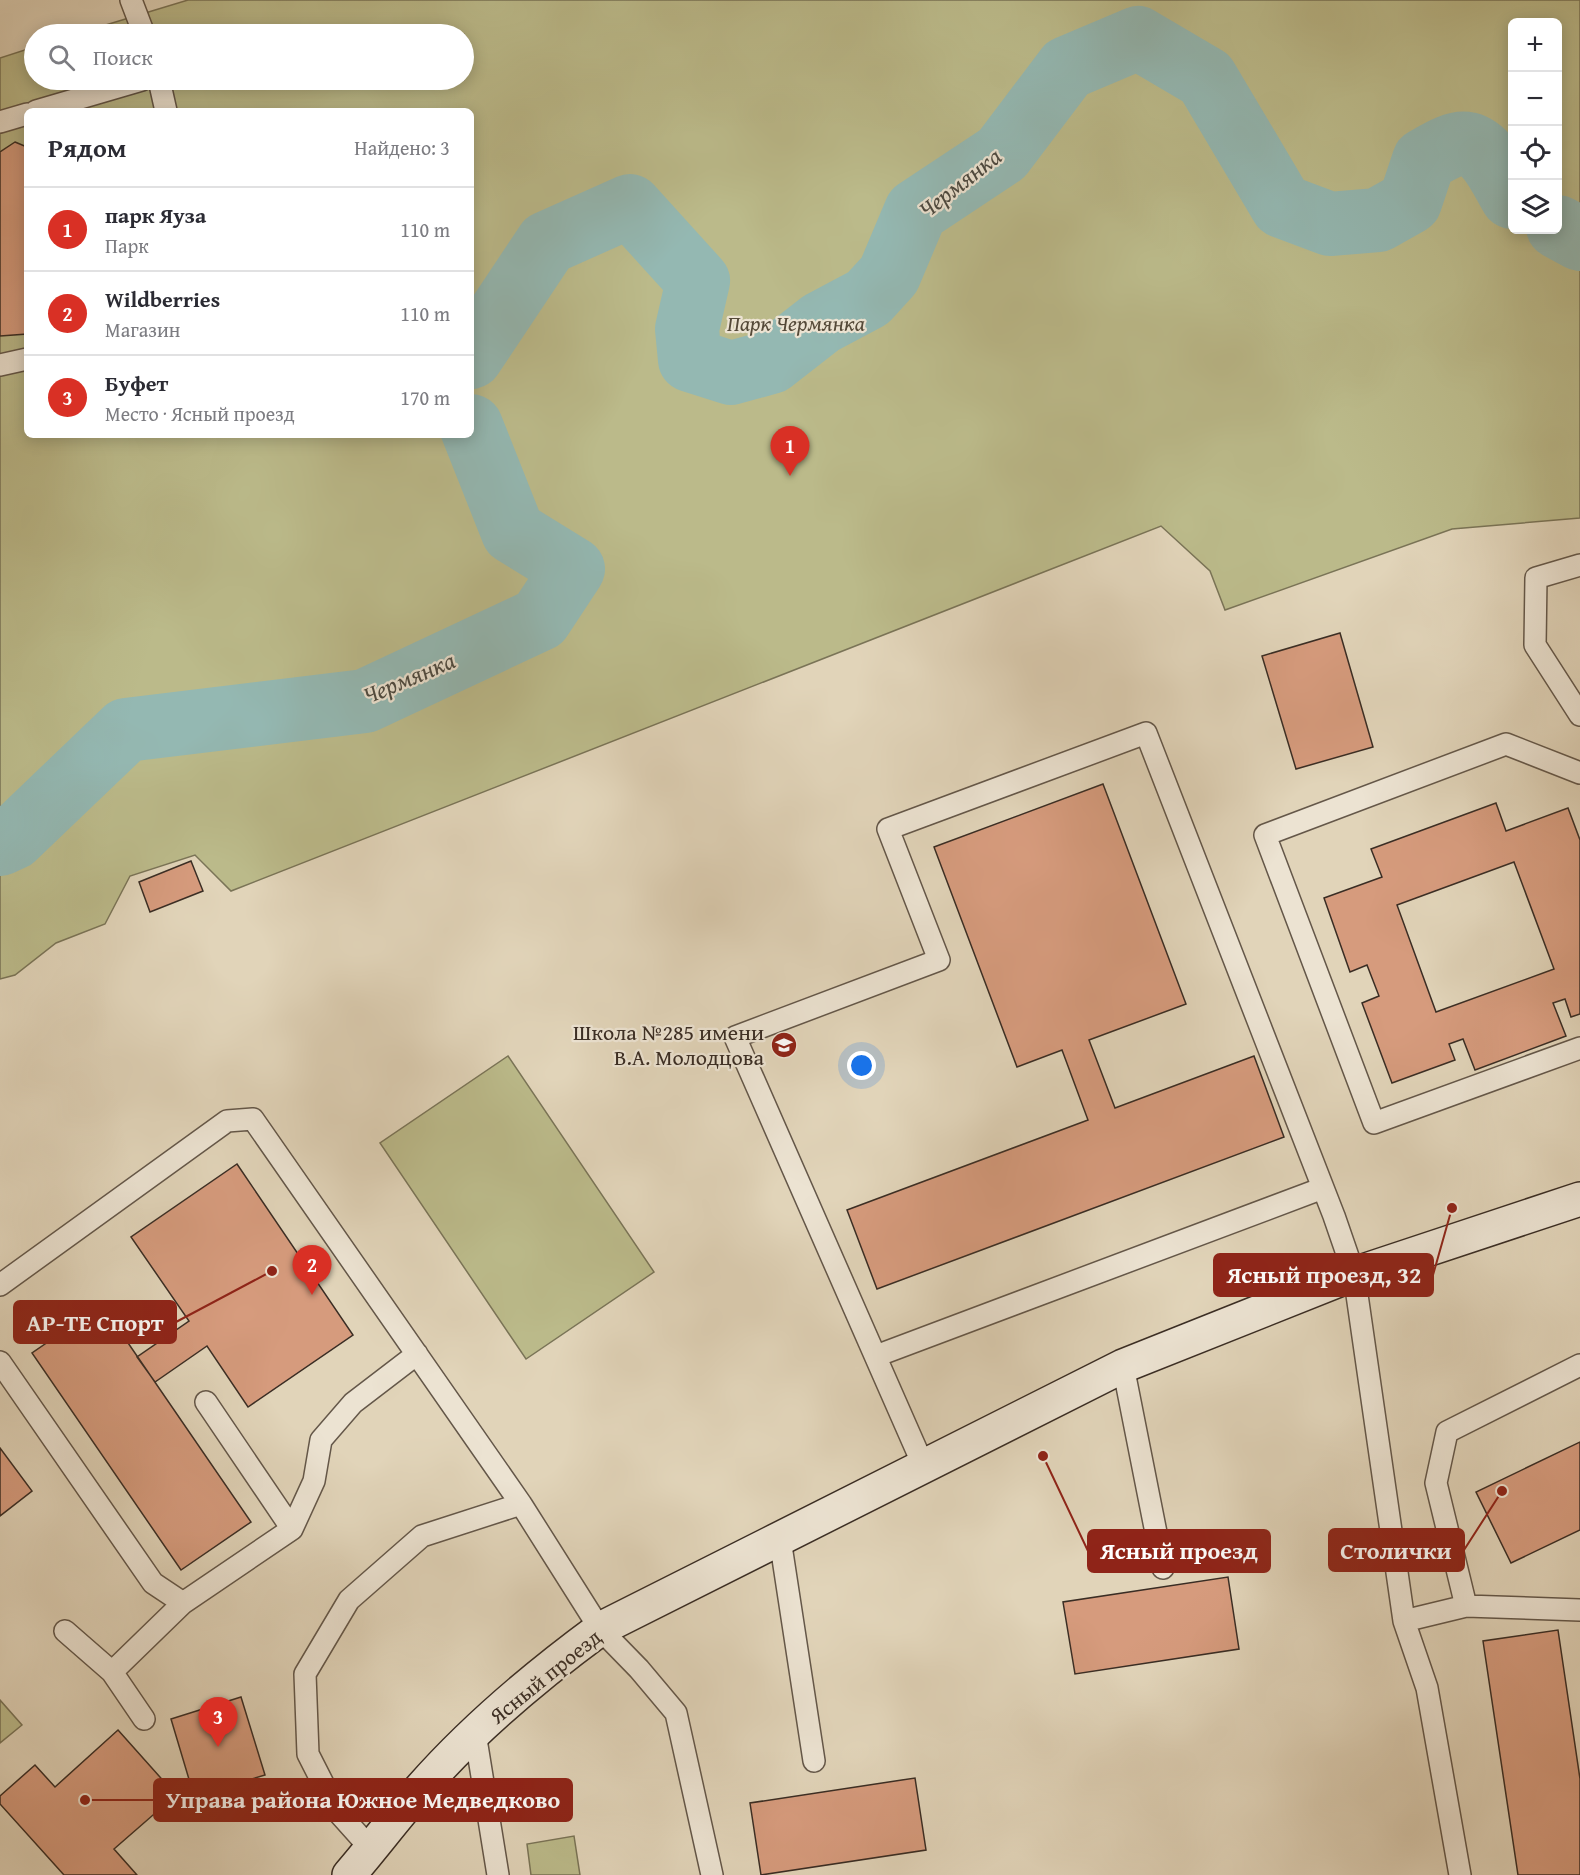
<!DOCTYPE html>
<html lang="ru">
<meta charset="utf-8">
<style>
:root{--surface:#fff;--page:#f7f7f7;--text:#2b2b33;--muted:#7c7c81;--line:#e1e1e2;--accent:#d93025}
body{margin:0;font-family:"Gentium Book Plus",serif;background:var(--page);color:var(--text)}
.controls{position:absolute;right:18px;top:18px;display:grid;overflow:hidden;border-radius:9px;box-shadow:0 3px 15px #0003}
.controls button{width:54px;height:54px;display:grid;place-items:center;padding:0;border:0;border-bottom:2px solid var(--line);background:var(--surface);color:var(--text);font:30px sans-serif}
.you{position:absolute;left:862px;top:1066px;width:21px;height:21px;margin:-15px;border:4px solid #fff;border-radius:50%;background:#1a73e8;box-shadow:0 0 0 9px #1a73e833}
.badge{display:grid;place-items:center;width:39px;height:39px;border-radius:50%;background:var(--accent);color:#fff;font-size:20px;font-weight:700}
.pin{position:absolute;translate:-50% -50px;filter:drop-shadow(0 2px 3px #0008)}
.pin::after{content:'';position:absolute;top:32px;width:21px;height:18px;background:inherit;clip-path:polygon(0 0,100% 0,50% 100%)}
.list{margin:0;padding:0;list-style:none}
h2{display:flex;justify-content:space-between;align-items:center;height:78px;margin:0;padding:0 24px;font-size:26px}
h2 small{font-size:20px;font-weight:400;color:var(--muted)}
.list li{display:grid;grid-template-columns:39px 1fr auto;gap:18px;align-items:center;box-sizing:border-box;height:84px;padding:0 24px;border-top:2px solid var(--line)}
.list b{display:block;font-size:22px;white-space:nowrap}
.list p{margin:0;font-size:20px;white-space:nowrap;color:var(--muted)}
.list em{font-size:20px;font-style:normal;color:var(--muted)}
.icon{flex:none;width:33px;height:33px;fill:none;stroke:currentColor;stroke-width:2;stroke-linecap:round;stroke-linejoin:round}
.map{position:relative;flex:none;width:1580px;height:1875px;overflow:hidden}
.search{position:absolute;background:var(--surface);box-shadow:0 3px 15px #0003;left:24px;top:24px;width:450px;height:66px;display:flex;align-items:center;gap:15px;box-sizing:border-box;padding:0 21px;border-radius:33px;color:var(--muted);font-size:22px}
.panel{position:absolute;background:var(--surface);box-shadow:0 3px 15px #0003;left:24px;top:108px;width:450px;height:330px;border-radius:9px}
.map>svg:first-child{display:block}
.green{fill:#bbba8a;stroke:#7a7457;stroke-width:1.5;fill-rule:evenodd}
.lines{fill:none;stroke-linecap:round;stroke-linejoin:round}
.river{stroke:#94b8b2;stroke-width:64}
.building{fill:#d69b7d;stroke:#3a2d24;stroke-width:1.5;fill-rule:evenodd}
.lane-casing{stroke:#645749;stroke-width:24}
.secondary-casing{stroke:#3a2d24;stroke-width:36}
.lane{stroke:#ece3d2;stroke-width:21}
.secondary{stroke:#ece3d2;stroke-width:33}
.labels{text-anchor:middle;stroke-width:4.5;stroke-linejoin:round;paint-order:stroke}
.park-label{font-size:22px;font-style:italic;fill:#544938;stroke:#ece3d2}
.poi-label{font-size:22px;fill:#3a2d24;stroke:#ece3d2;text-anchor:end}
.street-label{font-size:22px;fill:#3a2d24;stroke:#ece3d2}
.water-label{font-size:24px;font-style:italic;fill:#4c4940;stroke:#ece3d2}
.leader{fill:none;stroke:#8f2418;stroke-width:2}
.callout-dot{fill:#8f2418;stroke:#ece3d2;stroke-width:2}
.callout{fill:#8f2418;stroke:#8f2418;stroke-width:2}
.callout-label{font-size:24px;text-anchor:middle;font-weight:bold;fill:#fff}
</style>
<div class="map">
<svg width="1580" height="1875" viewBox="0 0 1580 1875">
<rect width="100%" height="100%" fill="#e1d4b9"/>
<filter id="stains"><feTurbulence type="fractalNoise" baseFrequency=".00333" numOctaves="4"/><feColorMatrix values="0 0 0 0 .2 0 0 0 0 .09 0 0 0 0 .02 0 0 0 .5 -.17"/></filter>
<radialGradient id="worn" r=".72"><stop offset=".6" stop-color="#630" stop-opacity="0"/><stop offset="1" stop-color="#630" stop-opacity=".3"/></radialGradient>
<!-- green -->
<path class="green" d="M188 0H1580V518L1452 529 1225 610 1210 571 1161 526 231 891 195 855 130 876 105 924 56 943 15 975 0 979V58L34 47V80H464V34H76ZM1512 22H1558V230H1512ZM27 111H471V435H27Z
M508 1056 654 1272 526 1359 380 1143Z
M0 1700 22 1725 0 1743Z
M574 1836 580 1875H531L527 1844Z"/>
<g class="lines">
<!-- river -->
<path class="river" d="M1558 227 1580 239
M471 357 547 243 630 206 698 281 687 329 690 360 731 373 771 362 821 323 868 298 889 275 916 211 1002 154 1067 68 1138 38 1206 78 1282 206 1330 224 1378 220 1410 202 1424 160C1435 154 1454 141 1468 144 1489 149 1502 181 1512 197
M0 844 13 838 126 730 365 701 540 619 573 569 513 532 471 426"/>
</g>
<!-- building -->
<path class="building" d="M15 142 27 147V334L0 336V152Z
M1340 633 1373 747 1296 769 1262 656Z
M1103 784 1186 1004 1089 1040 1115 1108 1254 1056 1284 1137 877 1289 847 1210 1088 1120 1062 1050 1017 1067 934 847Z
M1496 803 1506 831 1568 808 1580 840V1014L1571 1017 1565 999 1553 1003 1566 1036 1475 1070 1463 1039 1449 1044 1455 1060 1392 1083 1362 1003 1379 996 1367 965 1350 972 1324 898 1382 877 1371 849ZM1514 862 1554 969 1436 1012 1397 905Z
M191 861 203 891 150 912 139 882Z
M237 1164 353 1335 248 1407 207 1346 155 1382 137 1357 189 1321 131 1237Z
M102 1305 251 1522 181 1570 32 1353Z
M1580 1442V1530L1511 1563 1476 1492Z
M0 1448 32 1491 0 1516Z
M1228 1577 1239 1649 1075 1674 1063 1602Z
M1558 1630 1580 1779V1875H1518L1483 1641Z
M241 1697 265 1775 194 1796 171 1719Z
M118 1730 176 1795 114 1849 137 1875H64L0 1804V1796L35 1765 55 1787Z
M915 1778 926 1850 761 1875 750 1803Z"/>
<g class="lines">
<!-- lane casing -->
<g class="lane-casing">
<path id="lane" d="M131 0 144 34
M159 80 166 111
M36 111 142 80
M0 122 27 114
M0 365 27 359
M1580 565 1536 578 1535 645 1580 715
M1580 773 1506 744 1265 835 1374 1123 1580 1048
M0 1285 227 1121 253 1119 521 1504 600 1629 639 1669 676 1713 712 1875
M876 1356 1323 1188
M0 1362 153 1583 183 1603 292 1529 206 1402
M1123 1366 1163 1568
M924 1467 735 1037 939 960 888 829 1146 733 1334 1216 1354 1274 1404 1621 1427 1688 1460 1875
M292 1529 314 1481 321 1440 353 1403 417 1354
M780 1539 814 1761
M1466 1606 1580 1610
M1404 1621 1466 1606 1436 1483 1447 1432 1580 1365
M65 1631 112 1672 183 1603
M112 1672 144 1719
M475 1733 498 1875
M371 1849 337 1811 308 1754 305 1674 349 1600 422 1536 521 1504"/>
</g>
<!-- secondary casing -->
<g class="secondary-casing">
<path id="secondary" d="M349 1875C374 1846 397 1815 422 1787 475 1727 536 1676 600 1629L1123 1366 1354 1274 1580 1199"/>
</g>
<!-- lane -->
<use href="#lane" class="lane"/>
<!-- secondary -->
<use href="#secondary" class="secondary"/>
</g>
<!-- icons -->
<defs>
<g id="school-disc" transform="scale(1.35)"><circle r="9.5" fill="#8f2418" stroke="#ece3d2"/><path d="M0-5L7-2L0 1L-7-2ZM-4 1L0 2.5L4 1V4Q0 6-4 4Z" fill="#fff"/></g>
</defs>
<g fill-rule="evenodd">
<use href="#school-disc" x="784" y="1045"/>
</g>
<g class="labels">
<!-- park labels -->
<g class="park-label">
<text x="796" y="331">Парк Чермянка</text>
</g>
<!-- poi labels -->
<g class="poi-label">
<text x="764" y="1040">Школа №285 имени<tspan x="764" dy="25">В.А. Молодцова</tspan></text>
</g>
<!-- street labels -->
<g class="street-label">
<text transform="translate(545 1676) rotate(-39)" y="8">Ясный проезд</text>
</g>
<!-- water labels -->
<g class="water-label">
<text transform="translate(960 183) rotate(-38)" y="8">Чермянка</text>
<text transform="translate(409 678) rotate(-23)" y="8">Чермянка</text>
</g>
</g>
<!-- callouts -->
<path class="leader" d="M1452 1208L1433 1275M272 1271L176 1322M1502 1491L1464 1550M1043 1456L1088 1551M85 1800L154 1800"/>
<g class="callout-dot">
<circle cx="1452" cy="1208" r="6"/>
<circle cx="272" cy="1271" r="6"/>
<circle cx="1502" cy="1491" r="6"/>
<circle cx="1043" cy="1456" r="6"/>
<circle cx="85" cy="1800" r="6"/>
</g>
<g class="callout">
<rect x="1214" y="1254" width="219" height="42" rx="6"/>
<rect x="14" y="1301" width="162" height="42" rx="6"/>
<rect x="1329" y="1529" width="135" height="42" rx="6"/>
<rect x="1088" y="1530" width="182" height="42" rx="6"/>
<rect x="154" y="1779" width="418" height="42" rx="6"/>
</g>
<g class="callout-label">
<text x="1324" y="1283">Ясный проезд, 32</text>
<text x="95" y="1331">АР-ТЕ Спорт</text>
<text x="1396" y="1559">Столички</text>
<text x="1179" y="1559">Ясный проезд</text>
<text x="363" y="1808">Управа района Южное Медведково</text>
</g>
<rect width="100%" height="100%" filter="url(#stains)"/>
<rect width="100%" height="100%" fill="url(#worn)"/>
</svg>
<div class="controls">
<button>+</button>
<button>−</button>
<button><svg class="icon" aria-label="locate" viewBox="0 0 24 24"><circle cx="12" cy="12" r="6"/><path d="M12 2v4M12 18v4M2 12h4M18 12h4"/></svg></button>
<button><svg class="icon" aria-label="layers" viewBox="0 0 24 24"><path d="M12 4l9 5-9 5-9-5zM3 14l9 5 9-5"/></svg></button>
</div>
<div class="you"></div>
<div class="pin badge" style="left:790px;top:476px">1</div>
<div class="pin badge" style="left:312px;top:1295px">2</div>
<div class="pin badge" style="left:218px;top:1747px">3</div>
<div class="search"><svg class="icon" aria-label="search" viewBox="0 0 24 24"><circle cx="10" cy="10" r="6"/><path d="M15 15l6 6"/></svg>Поиск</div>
<section class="panel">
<h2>Рядом<small>Найдено: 3</small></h2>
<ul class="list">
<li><span class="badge">1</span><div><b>парк Яуза</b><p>Парк</p></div><em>110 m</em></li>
<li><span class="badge">2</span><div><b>Wildberries</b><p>Магазин</p></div><em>110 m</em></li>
<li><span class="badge">3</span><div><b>Буфет</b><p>Место · Ясный проезд</p></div><em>170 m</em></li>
</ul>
</section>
</div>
